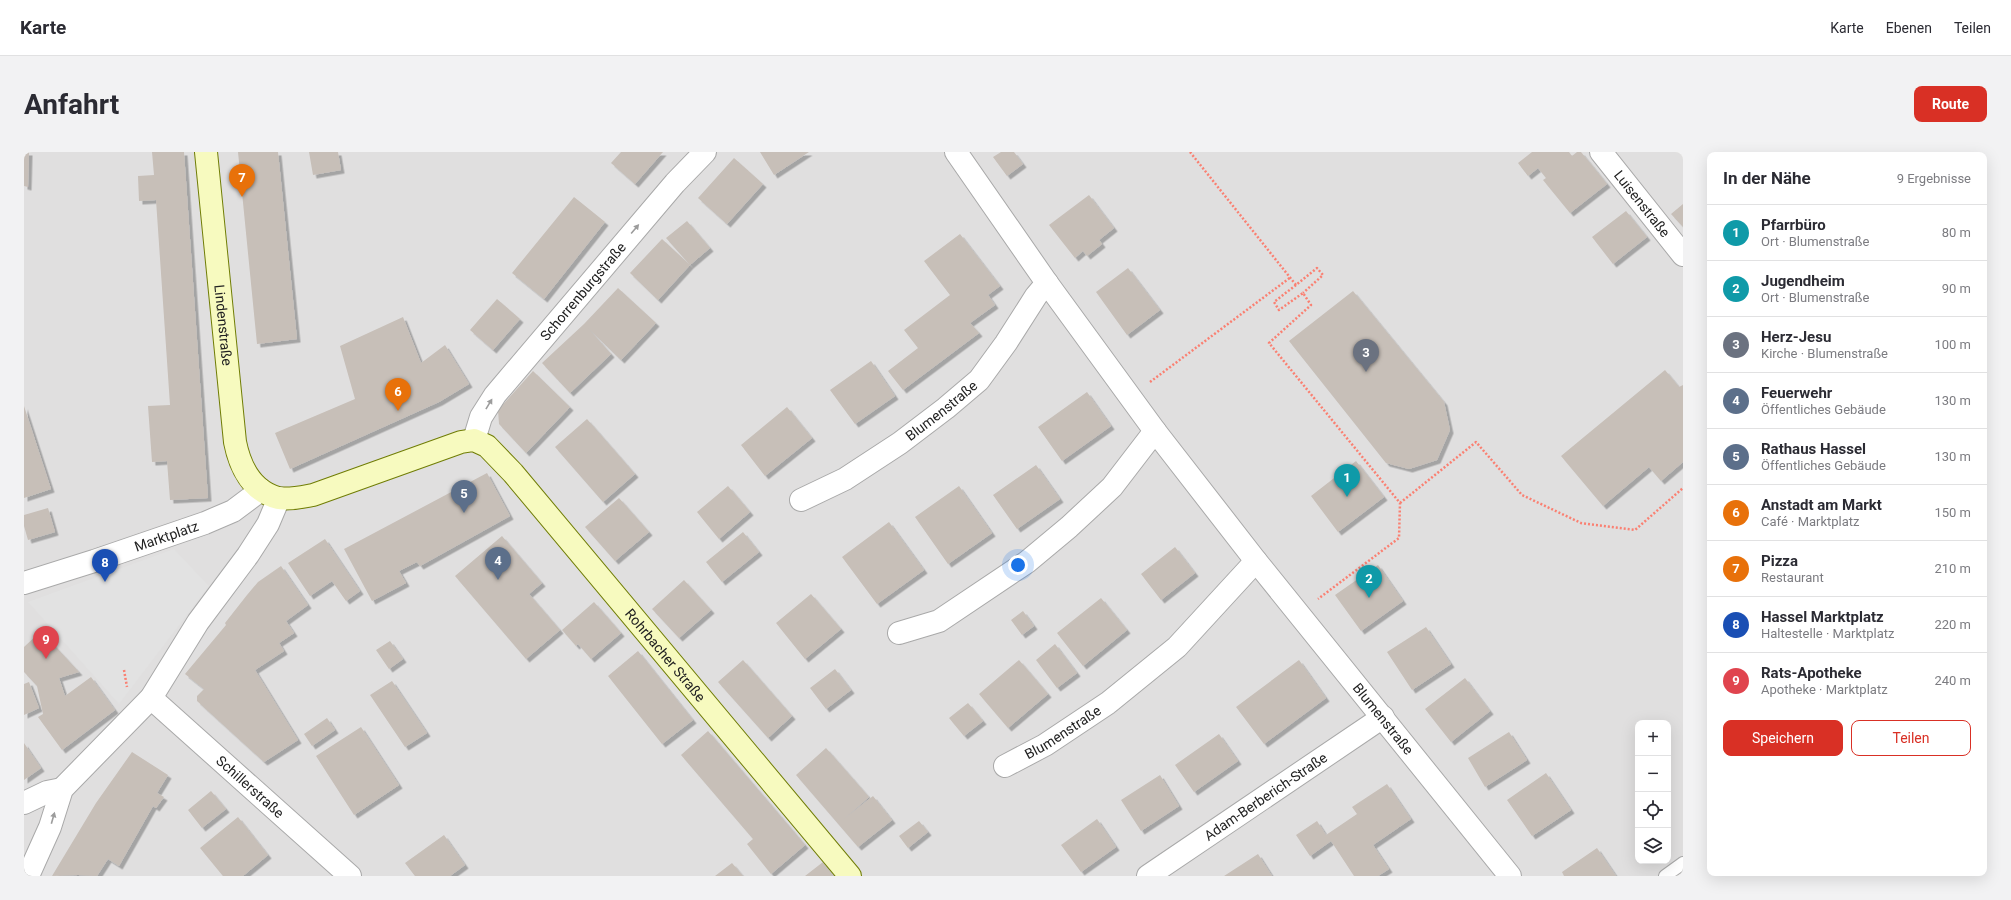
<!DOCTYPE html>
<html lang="de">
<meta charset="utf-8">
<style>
:root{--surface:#fff;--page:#f2f2f3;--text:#2b2b33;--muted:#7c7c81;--line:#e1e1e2;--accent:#d93025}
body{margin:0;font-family:Roboto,sans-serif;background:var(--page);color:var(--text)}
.controls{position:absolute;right:12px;bottom:12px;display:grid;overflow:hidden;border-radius:8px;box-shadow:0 4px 16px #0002}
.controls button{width:36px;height:36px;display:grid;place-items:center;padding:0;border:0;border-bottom:1px solid var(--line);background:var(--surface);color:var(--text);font:20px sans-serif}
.you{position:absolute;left:994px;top:413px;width:14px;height:14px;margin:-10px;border:3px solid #fff;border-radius:50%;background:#1a73e8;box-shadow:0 0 0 6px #1a73e833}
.badge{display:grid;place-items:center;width:26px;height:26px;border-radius:50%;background:var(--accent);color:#fff;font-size:13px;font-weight:700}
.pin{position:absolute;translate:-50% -33px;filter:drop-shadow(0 1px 2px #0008)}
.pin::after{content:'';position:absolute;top:21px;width:14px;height:12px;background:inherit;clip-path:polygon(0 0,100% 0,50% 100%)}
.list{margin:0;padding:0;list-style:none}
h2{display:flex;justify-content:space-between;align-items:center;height:52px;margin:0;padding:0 16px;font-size:17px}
h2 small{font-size:13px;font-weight:400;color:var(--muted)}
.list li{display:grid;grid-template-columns:26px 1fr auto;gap:12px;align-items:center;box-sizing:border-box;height:56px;padding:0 16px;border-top:1px solid var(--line)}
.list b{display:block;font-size:15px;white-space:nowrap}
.list p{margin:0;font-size:13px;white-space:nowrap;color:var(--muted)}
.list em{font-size:13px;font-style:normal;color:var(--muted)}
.actions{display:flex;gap:8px;padding:12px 16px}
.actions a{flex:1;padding:9px 0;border:1px solid var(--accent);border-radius:8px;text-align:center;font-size:14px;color:var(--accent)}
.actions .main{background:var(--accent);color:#fff}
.icon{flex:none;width:22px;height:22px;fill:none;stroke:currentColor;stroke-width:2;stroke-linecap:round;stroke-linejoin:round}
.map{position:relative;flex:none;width:1659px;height:724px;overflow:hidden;border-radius:8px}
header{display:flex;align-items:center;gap:24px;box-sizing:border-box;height:56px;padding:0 20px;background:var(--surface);border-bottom:1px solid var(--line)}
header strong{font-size:19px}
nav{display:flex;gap:22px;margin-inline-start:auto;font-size:14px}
.intro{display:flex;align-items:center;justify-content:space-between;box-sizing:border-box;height:96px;padding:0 24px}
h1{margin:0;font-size:28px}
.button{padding:10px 18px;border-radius:8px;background:var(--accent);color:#fff;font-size:14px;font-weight:700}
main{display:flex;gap:24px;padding:0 24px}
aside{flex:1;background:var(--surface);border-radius:8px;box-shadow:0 4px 16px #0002}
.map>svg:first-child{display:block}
.residential{fill:#e0dfdf;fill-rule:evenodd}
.parking{fill:#e2e2e2}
.building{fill:#c7bfb8;filter:url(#shadow)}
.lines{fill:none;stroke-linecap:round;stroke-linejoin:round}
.lane-casing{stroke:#a9a9a9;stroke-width:14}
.street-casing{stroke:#a9a9a9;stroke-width:24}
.secondary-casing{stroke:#707d05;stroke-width:24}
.path{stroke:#fa8072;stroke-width:2.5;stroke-dasharray:2 2;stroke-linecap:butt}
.lane{stroke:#fff;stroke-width:12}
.street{stroke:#fff;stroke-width:22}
.secondary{stroke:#f7fabf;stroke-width:22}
.oneway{fill:#9c9c9c}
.labels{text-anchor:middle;stroke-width:3.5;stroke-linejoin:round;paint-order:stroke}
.street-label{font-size:14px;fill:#222;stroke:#fff}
</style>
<header>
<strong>Karte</strong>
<nav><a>Karte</a><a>Ebenen</a><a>Teilen</a></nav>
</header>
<div class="intro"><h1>Anfahrt</h1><a class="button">Route</a></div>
<main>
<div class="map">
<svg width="1659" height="724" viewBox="0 0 1659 724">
<defs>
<filter id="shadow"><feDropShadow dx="3.5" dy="3.5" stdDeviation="0" flood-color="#0004"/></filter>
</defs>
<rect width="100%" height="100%" fill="#f2efe9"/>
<!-- residential -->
<path class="residential" d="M0 0H1659V724H0ZM1614 571H1644V709H1614Z"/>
<!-- parking -->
<path class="parking" d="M150 397 185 434 95 552 4 450Z"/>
<!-- building -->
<path class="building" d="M0 0H5L4 35 0 34Z
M128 0H160L184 346 146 348 143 309 128 310 124 254 146 253 132 48 115 49 114 24 130 23Z
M214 0H254L273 187 233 192Z
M285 0H314L317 18 289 23Z
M597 0H639L611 32 587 11Z
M736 0H785L750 23Z
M977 0H990L999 12 983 24 969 5Z
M1508 0H1545L1548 4 1553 0H1557L1583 32 1546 61 1519 28 1522 26 1514 16 1504 24 1494 11Z
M710 6 739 32 703 72 674 46Z
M1065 43 1090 76 1075 88 1078 92 1063 104 1059 99 1051 106 1025 73Z
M550 45 581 70 520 147 488 121Z
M1659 52V75L1647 62Z
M1602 59 1623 85 1589 112 1568 85Z
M663 69 686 96 666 113 634 148 606 121 638 87 666 113 642 86Z
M936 82 976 134 964 143 971 153 946 171 955 181 879 238 864 219 894 196 880 178 926 143 900 109Z
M1104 116 1136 158 1103 183 1072 140Z
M594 136 632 171 597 208 564 176 587 202 546 241 518 211 560 172Z
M1329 139 1420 250 1426 278 1413 308 1385 317 1362 311 1265 189Z
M473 147 496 167 469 198 446 178Z
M379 165 397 211 421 193 445 232 415 250 266 317 251 281 331 247 316 194Z
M847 209 871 244 831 272 806 238Z
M1641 218 1655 235 1659 233V310L1637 329 1625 315 1579 354 1537 304Z
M509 219 546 255 502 301 475 272 474 258Z
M1063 240 1087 274 1038 309 1014 275Z
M0 254 27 337 0 346Z
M763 255 788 286 741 324 717 293Z
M563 267 611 322 579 350 531 295Z
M1332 309 1360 345 1314 380 1287 344Z
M1012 313 1036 347 993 377 969 343Z
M463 321 486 364 396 414 393 410 375 419 382 431 348 449 320 397Z
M704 334 726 360 695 387 673 360Z
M935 334 968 381 924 412 891 365Z
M595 346 625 380 591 409 561 375Z
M24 356 31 380 4 388 0 374V363Z
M865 370 900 418 853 452 818 405Z
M719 380 735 400 698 430 682 410Z
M478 384 518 431 505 442 536 478 502 507 431 424Z
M301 387 336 439 322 449 308 429 286 444 264 411Z
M1151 395 1171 421 1137 448 1117 422Z
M1354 413 1379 449 1337 479 1311 443Z
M257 414 284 453 262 469 270 481 255 491 260 499 231 518 274 588 240 610 173 549V544L180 537 161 522 202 473 201 471 223 443 234 430Z
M660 428 687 458 655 486 628 457Z
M787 442 817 477 781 507 752 471Z
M1077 446 1103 478 1059 514 1033 481Z
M570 450 597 481 567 507 554 492 552 494 538 478Z
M999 459 1010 474 998 483 987 468Z
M1402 475 1427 512 1388 538 1363 500Z
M17 479 55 520 35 526 41 544 67 525 91 558 38 598 14 565 19 562 13 534 0 520V495Z
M366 489 379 507 365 517 352 498Z
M1031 492 1053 521 1033 536 1012 508Z
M614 499 669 568 638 592 584 524Z
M719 508 768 564 744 586 694 530Z
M995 508 1024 542 984 576 955 542Z
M1275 508 1302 546 1240 592 1212 555Z
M811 517 827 538 802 557 786 536Z
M1441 526 1466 559 1427 590 1401 557Z
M368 529 403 581 381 595 346 543Z
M5 530 15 556 0 563V532Z
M944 551 959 569 940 584 925 566Z
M303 566 311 578 288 594 280 582Z
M337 575 375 633 330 663 292 604Z
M684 579 781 693 747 722 723 692 729 687 657 603Z
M1485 580 1503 608 1461 635 1444 606Z
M1195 582 1214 609 1170 640 1151 613Z
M0 591 17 616 0 628Z
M802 596 845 645 820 667 849 644 868 668 834 695 772 623Z
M108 600 144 623 133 641 140 645 132 656 129 654 95 714 84 707 73 724 54 723 28 724 72 651Z
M1522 621 1547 658 1508 684 1483 648Z
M1136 623 1155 654 1117 679 1097 648Z
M1363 632 1387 667 1349 693 1365 717 1354 724H1330L1307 689 1286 704 1272 683 1293 669 1302 683 1333 662 1328 655Z
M187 639 202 657 178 676 164 658Z
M214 665 244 703 219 724H199L176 696Z
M1073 667 1092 695 1057 720 1037 693Z
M895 669 904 680 884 696 875 684Z
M420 683 441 713 426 724H391L381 711Z
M1573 696 1592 724H1540L1538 720Z
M1234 702 1248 724H1200Z
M799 710 809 724H781Z
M708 711 719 724H691Z"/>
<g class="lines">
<!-- lane casing -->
<g class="lane-casing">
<path id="lane" d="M1641 724 1659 711"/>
</g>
<!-- street casing -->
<g class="street-casing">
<g id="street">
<path id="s1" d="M932 0 1023 131 1131 279 1232 409 1486 724"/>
<path id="s2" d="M1577 0 1659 103"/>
<path id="s3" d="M450 288 457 265 471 243 651 31 681 0"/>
<path id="s4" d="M777 348 821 327 876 291 922 256 955 228 982 191 1012 144 1023 131"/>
<path id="s5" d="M0 431 70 409 181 371 209 359 237 338"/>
<path d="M875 481 915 469 1003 410 1045 375 1088 335 1131 279"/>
<path id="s6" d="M127 546 326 724"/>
<path id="s7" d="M981 614 1021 593 1084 551 1153 495 1232 409"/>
<path d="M0 651 23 640 38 637"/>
<path d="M4 724 26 675 38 637 127 546 174 470 224 403 244 372 255 346"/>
<path id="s8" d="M1124 724 1359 565"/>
</g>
</g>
<!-- secondary casing -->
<g class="secondary-casing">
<g id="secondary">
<path id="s9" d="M182 0 211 290C216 315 228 339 254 346 265 348 278 345 289 343L437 290 450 288 463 294 489 321 826 724"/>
</g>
</g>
<!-- path -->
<path class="path" d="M1166 0 1272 133 1293 116 1299 123 1279 141
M1272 133 1250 150 1255 158 1279 141 1287 153 1245 191 1376 351 1375 386 1294 447
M1126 230 1267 125
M1376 351 1452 290 1498 343 1557 371 1611 378 1659 336
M100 518 103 535"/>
<!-- lane -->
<use href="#lane" class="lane"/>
<!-- street -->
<use href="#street" class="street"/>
<!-- secondary -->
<use href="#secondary" class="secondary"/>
</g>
<!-- one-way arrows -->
<defs><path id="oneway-solid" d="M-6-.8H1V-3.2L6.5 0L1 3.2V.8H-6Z"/></defs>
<g class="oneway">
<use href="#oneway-solid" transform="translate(611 77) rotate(-50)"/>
<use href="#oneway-solid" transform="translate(465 252) rotate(-59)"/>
<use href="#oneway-solid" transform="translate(29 666) rotate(-74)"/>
</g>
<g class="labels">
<!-- street labels -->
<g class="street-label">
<text dy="5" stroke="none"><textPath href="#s2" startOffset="66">Luisenstraße</textPath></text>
<text dy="5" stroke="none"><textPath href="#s3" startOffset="186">Schorrenburgstraße</textPath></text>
<text dy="5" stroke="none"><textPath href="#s9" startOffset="174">Lindenstraße</textPath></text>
<text dy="5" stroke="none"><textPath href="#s4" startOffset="167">Blumenstraße</textPath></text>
<text dy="5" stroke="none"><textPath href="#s5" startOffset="150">Marktplatz</textPath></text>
<text dy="5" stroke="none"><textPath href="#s9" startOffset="861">Rohrbacher Straße</textPath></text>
<text dy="5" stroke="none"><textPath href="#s1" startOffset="710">Blumenstraße</textPath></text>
<text dy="5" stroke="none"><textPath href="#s7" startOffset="67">Blumenstraße</textPath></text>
<text dy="5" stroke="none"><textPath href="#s6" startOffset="133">Schillerstraße</textPath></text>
<text dy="5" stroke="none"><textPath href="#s8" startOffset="142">Adam-Berberich-Straße</textPath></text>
</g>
</g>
</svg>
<div class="controls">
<button>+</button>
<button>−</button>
<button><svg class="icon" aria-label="locate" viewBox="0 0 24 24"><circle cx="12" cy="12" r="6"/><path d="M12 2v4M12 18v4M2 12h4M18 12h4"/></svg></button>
<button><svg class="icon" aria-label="layers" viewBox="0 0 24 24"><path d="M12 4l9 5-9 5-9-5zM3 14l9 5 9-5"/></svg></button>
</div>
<div class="you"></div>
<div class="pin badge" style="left:1323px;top:345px;background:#0f9aa8">1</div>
<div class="pin badge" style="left:1345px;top:446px;background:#0f9aa8">2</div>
<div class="pin badge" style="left:1342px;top:220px;background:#6b7280">3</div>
<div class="pin badge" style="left:474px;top:428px;background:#5c6f8a">4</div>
<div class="pin badge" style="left:440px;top:361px;background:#5c6f8a">5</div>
<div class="pin badge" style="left:374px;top:259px;background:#e8710a">6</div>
<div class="pin badge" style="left:218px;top:45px;background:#e8710a">7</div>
<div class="pin badge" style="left:81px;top:430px;background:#1a4fb4">8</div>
<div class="pin badge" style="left:22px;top:507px;background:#e0444e">9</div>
</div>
<aside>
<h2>In der Nähe<small>9 Ergebnisse</small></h2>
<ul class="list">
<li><span class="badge" style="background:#0f9aa8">1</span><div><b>Pfarrbüro</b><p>Ort · Blumenstraße</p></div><em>80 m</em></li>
<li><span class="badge" style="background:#0f9aa8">2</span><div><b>Jugendheim</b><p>Ort · Blumenstraße</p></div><em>90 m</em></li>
<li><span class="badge" style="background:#6b7280">3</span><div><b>Herz-Jesu</b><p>Kirche · Blumenstraße</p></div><em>100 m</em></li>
<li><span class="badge" style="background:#5c6f8a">4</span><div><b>Feuerwehr</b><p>Öffentliches Gebäude</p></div><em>130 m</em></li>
<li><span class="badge" style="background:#5c6f8a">5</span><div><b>Rathaus Hassel</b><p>Öffentliches Gebäude</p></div><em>130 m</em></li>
<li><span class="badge" style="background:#e8710a">6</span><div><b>Anstadt am Markt</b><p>Café · Marktplatz</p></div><em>150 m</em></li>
<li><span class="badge" style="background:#e8710a">7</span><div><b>Pizza</b><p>Restaurant</p></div><em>210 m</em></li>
<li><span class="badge" style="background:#1a4fb4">8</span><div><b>Hassel Marktplatz</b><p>Haltestelle · Marktplatz</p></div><em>220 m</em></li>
<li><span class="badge" style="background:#e0444e">9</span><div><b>Rats-Apotheke</b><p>Apotheke · Marktplatz</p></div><em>240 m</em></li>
</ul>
<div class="actions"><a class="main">Speichern</a><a>Teilen</a></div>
</aside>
</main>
